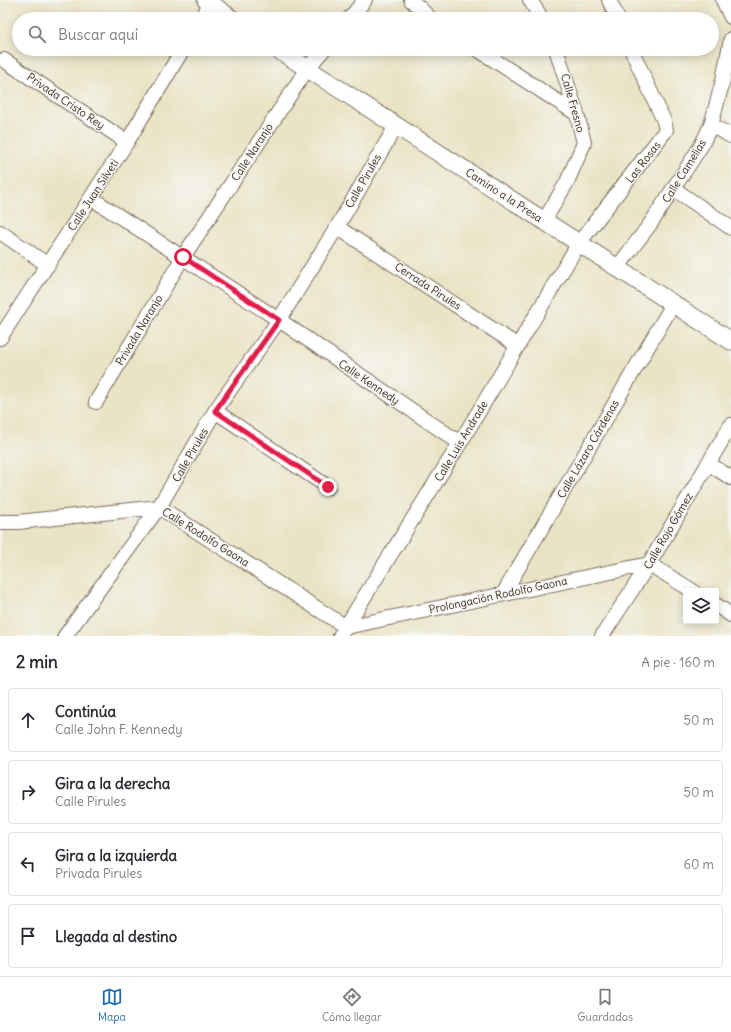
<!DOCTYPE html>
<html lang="es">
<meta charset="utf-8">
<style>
:root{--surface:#fff;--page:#f7f7f7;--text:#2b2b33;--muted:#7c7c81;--line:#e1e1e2;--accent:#1f6fb2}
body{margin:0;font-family:Delius,sans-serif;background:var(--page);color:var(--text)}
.controls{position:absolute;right:12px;bottom:12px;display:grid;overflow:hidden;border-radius:4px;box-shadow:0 2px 10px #0003}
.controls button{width:36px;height:36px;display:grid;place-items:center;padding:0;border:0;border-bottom:1px solid var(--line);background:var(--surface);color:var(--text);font:20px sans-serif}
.stop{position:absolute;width:12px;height:12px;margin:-9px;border:3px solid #e11d48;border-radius:50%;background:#fff}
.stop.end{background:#e11d48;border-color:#fff;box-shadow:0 1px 4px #0008}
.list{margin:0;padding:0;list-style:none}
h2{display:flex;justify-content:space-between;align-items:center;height:52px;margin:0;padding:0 16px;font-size:17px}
h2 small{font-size:13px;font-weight:400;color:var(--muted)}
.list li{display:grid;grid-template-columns:26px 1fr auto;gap:12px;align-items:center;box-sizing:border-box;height:64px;margin:0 8px 8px;padding:0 8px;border:1px solid var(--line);border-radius:4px}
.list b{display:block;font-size:15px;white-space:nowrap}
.list p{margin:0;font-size:13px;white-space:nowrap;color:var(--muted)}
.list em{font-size:13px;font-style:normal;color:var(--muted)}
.icon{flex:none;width:22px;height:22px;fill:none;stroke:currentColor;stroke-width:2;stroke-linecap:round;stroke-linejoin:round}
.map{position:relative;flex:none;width:731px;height:636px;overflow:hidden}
.search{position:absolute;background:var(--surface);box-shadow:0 2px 10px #0003;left:12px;right:12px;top:12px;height:44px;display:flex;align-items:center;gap:10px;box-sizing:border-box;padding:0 14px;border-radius:22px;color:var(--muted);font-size:15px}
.sheet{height:340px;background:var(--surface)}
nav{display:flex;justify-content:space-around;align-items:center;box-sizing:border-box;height:56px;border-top:1px solid var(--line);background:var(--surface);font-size:11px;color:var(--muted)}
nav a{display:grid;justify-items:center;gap:2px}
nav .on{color:var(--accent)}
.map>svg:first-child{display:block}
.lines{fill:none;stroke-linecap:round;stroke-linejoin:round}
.minor-casing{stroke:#786b59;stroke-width:16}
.tertiary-casing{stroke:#786b59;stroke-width:19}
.minor{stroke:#fff;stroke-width:14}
.tertiary{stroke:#fff;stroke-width:17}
.route{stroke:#e11d48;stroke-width:5}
.labels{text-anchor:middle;stroke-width:3;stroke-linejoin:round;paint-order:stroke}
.street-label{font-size:11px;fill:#3b2a1e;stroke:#f6f6f2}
</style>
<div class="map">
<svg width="731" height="636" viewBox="0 0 731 636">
<rect width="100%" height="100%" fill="#f6f6f2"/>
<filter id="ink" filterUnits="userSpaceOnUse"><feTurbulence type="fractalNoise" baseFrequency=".025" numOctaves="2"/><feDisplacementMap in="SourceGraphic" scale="8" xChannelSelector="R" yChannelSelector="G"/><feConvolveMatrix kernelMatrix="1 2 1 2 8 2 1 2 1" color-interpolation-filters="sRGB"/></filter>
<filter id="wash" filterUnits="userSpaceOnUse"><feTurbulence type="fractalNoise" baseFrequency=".012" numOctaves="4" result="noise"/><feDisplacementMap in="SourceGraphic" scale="16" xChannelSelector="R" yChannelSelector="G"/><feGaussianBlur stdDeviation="0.9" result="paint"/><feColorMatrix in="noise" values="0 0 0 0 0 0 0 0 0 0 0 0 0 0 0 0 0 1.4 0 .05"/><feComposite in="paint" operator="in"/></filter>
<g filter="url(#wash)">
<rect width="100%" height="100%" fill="#eae4c6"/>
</g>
<g filter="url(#ink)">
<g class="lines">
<!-- minor casing -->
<g class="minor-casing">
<path id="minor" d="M411 0 431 19
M530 0 542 19
M609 0 618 19
M723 0 731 17
M201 19 210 4
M349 19 365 0
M477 49 577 114
M4 60 127 142
M711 125 731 136
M674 189 731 228
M91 198 279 320 460 443
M544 221 567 182 584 143 577 114 556 49
M337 227 518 346
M0 232 48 265
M617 268 651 223 701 146 711 125 723 80 731 39
M0 338 127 142 183 49
M96 402 183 257 307 69 324 49
M215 411 328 487
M708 463 731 478
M0 522H18L159 507 346 627 649 564 693 591
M503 594 673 304
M716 605 731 615
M65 636 159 507 215 411 279 320 337 227 396 126
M340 636 460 443 579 243 666 130 664 121 631 49
M602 636 649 564 731 425"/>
</g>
<!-- tertiary casing -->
<g class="tertiary-casing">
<path id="tertiary" d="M206 0 232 19
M277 49 731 341"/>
</g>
<!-- minor -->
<use href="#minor" class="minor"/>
<!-- tertiary -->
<use href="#tertiary" class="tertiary"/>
</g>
</g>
<g class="lines" filter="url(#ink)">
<!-- route -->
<path class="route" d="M183 257 279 320 215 411 328 487"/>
</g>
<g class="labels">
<!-- street labels -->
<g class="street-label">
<text transform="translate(66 101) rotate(34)" y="4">Privada Cristo Rey</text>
<text transform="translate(573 103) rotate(74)" y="4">Calle Fresno</text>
<text transform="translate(252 152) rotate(-57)" y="4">Calle Naranjo</text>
<text transform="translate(643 162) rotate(-52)" y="4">Las Rosas</text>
<text transform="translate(684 171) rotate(-58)" y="4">Calle Camelias</text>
<text transform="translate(363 181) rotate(-60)" y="4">Calle Pirules</text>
<text transform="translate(93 195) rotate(-57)" y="4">Calle Juan Silveti</text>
<text transform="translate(504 195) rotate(33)" y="4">Camino a la Presa</text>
<text transform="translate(428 286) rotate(33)" y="4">Cerrada Pirules</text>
<text transform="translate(139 330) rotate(-59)" y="4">Privada Naranjo</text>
<text transform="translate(369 382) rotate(34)" y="4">Calle Kennedy</text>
<text transform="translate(461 441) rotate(-59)" y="4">Calle Luis Andrade</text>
<text transform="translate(588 449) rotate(-60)" y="4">Calle Lázaro Cárdenas</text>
<text transform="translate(190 455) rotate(-60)" y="4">Calle Pirules</text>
<text transform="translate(668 531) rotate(-60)" y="4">Calle Rojo Gómez</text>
<text transform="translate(206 537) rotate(32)" y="4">Calle Rodolfo Gaona</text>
<text transform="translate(498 595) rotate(-12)" y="4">Prolongación Rodolfo Gaona</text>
</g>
</g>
</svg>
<div class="controls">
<button><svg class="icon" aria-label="layers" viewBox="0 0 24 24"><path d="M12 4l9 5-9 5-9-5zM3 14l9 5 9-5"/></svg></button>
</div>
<div class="stop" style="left:183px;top:257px"></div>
<div class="stop end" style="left:328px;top:487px"></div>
<div class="search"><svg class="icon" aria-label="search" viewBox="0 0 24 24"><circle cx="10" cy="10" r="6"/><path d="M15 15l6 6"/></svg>Buscar aquí</div>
</div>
<section class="sheet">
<h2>2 min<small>A pie · 160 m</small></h2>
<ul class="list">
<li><svg class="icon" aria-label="ahead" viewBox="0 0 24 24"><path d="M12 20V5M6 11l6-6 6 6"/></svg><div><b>Continúa</b><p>Calle John F. Kennedy</p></div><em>50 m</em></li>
<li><svg class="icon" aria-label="right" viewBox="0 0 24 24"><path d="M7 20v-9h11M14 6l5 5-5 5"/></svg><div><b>Gira a la derecha</b><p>Calle Pirules</p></div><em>50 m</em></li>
<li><svg class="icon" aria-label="left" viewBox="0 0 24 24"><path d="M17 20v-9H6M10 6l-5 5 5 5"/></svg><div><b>Gira a la izquierda</b><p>Privada Pirules</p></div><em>60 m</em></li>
<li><svg class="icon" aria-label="arrive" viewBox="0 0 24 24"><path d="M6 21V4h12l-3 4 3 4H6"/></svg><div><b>Llegada al destino</b></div></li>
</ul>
</section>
<nav>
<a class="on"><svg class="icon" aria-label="map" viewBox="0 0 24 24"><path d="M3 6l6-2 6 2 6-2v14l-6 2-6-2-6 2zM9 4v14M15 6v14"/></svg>Mapa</a>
<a><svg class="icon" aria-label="directions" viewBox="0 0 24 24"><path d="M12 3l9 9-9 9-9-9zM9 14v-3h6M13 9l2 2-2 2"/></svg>Cómo llegar</a>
<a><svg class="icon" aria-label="saved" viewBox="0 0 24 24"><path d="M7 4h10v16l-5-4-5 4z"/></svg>Guardados</a>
</nav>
